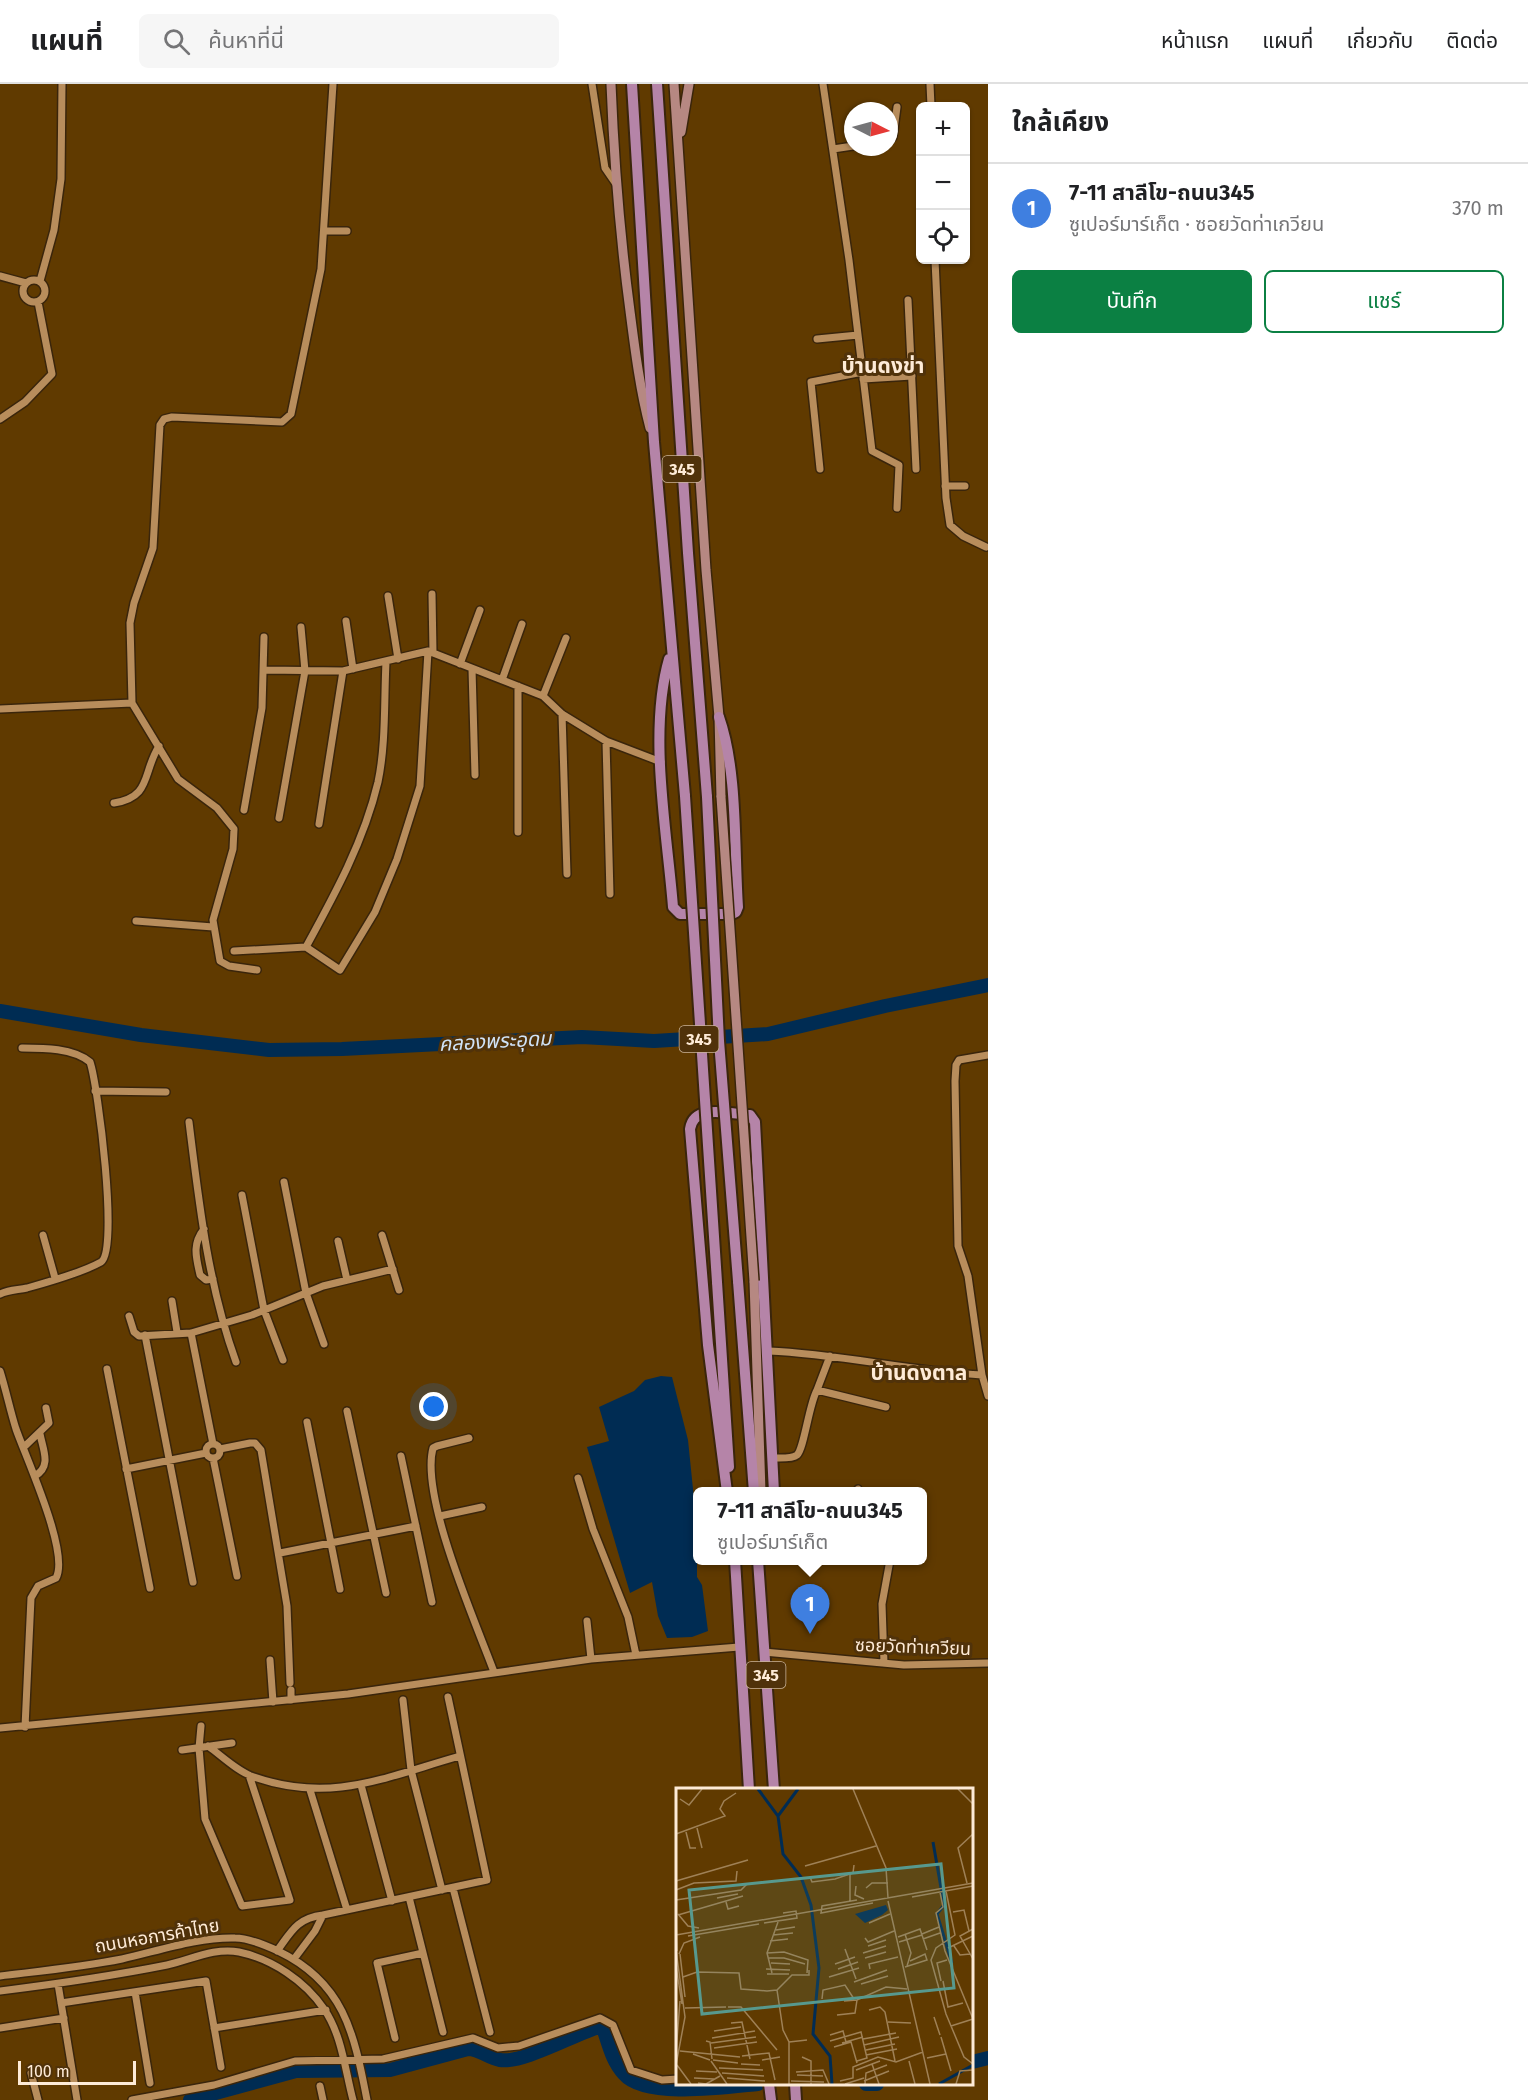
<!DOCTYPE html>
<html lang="th">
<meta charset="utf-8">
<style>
:root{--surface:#fff;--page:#f6f6f6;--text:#202124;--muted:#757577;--line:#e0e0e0;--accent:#0b8043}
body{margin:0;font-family:"Fira Sans","Noto Sans Thai",sans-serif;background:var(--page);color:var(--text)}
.controls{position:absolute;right:18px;top:18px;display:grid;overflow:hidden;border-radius:9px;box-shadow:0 2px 4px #0004}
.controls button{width:54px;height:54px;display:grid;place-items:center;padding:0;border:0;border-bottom:2px solid var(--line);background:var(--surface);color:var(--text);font:30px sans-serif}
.compass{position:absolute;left:844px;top:18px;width:54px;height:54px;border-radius:50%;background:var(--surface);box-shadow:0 2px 4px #0004;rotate:96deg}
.scale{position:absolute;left:18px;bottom:15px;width:118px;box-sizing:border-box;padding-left:6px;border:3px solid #feebd7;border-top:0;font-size:16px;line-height:21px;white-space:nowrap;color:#feebd7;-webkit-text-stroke:4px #50320a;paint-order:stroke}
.you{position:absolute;left:434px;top:1323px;width:21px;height:21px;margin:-15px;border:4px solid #fff;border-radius:50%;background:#1a73e8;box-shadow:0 0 0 9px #1a73e833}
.badge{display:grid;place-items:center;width:39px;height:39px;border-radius:50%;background:var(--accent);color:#fff;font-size:20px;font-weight:700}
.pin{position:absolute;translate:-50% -50px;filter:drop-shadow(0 2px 3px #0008)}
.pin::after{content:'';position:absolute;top:32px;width:21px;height:18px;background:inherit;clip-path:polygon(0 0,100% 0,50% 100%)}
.popup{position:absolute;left:693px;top:1403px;width:234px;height:78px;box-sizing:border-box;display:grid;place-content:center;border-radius:9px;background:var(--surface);filter:drop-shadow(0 2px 4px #0005);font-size:20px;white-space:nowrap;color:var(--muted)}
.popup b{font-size:22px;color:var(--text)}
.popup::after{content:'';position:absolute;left:50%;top:100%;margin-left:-12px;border:12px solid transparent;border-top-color:var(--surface)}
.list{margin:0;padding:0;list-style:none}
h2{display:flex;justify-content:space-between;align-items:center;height:78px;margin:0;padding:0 24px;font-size:26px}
h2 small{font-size:20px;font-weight:400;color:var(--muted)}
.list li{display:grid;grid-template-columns:39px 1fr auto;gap:18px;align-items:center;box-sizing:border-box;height:90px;padding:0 24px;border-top:2px solid var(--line)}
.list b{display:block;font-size:22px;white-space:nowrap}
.list p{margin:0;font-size:20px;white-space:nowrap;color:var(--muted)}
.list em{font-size:20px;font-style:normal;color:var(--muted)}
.actions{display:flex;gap:12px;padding:18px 24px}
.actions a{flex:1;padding:14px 0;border:2px solid var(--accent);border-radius:9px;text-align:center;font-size:21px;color:var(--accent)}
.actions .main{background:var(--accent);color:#fff}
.icon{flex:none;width:33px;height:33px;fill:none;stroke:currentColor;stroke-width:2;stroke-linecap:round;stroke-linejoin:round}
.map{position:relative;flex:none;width:988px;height:2016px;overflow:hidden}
header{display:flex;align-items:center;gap:36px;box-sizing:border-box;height:84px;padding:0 30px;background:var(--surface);border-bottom:2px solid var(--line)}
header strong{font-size:28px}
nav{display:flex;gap:33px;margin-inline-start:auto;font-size:21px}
.search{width:420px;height:54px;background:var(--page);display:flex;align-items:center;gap:15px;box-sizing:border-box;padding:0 21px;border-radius:9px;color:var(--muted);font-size:22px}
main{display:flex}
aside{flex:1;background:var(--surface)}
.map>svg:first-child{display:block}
.water{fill:#002c53}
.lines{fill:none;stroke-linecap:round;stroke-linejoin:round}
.river{stroke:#002c53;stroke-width:14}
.street-casing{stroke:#3a250b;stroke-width:10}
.secondary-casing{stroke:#3a250b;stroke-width:12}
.primary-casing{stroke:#3a250b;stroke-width:14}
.street{stroke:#b88d5c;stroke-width:7}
.secondary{stroke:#b68882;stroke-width:9}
.primary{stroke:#b584a8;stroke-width:10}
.secondary-bridge-casing{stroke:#3a250b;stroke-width:12;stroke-linecap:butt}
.primary-bridge-casing{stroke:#3a250b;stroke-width:14;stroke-linecap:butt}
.secondary-bridge{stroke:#b68882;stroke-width:9}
.primary-bridge{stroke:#b584a8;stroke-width:10}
.labels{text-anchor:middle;stroke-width:6;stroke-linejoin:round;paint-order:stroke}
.shield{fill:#50320a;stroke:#cab49a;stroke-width:1.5}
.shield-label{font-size:16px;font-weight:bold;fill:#feebd7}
.street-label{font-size:18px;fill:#feebd7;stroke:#50320a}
.water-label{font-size:20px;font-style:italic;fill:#d0e3f8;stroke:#50320a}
.quarter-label{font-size:21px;font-weight:bold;fill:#feebd7;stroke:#50320a}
.inset-river{fill:none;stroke:#002c53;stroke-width:3}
.inset-road{fill:none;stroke:#9f8156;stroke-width:1.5}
.view{fill:#57998e;fill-opacity:0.15;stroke:#57998e;stroke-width:3}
.inset-edge{fill:none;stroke:#feebd7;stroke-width:3}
</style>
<header>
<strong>แผนที่</strong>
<div class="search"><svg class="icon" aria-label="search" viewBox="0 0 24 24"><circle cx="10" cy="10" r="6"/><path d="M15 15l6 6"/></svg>ค้นหาที่นี่</div>
<nav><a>หน้าแรก</a><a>แผนที่</a><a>เกี่ยวกับ</a><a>ติดต่อ</a></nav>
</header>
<main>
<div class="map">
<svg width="988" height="2016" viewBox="0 0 988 2016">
<rect width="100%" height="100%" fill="#603a00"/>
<!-- water -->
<path class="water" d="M661 1292 672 1293 688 1356 697 1444V1493L702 1501 708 1547 692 1553 667 1554 658 1532 652 1498 630 1509 587 1363 609 1357 599 1323 634 1307 645 1296Z"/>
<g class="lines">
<!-- river -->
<path class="river" d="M0 927 141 951 269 966 342 965 582 953 654 957 768 950 885 922 988 901
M972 1978 988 1974
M866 2000H877
M190 2016 296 1987 390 1986 468 1965C480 1965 488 1974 500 1976 522 1980 575 1950 599 1943L603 1944C609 1961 612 1977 624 1990 645 2015 727 2003 758 2000"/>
<!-- street casing -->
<g class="street-casing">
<path id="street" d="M592 0 605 84 616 100
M823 0 849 176 872 367 899 381 897 424
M930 0 931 22
M889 57 893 53 897 23
M833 65 853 62
M324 147H347
M935 176 946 414 950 441 963 452 986 463
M0 192 26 199
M23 207a11 11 0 1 1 22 0a11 11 0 1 1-22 0Z
M40 197 54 146 61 95 62 0
M908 216 916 385
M817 255 858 251
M863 295 912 292
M0 335 25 318 52 290 38 218
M820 385 811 298 863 288
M945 402H965
M432 510 433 569
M388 512 398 575
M346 537 353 585
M460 580 480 526
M472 585 475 691
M265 586 343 587 428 567 543 612 562 630 606 657 661 678
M502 596 522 540
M518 602V748
M543 612 566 554
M0 625 132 619
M562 630 567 790
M606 657 610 810
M114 719C152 713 142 689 159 662
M244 726 262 624 264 553
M279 734 305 587 301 543
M319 740 343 587
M136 837 213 843
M306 863C335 810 364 757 378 698 386 660 384 617 386 578
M234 867 306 863 340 886 375 828 397 775 420 702 428 567
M257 886 229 882 220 877 213 836 233 765 234 745 217 724 178 695 132 619 130 539 134 519 153 464 160 341 164 335 172 333 282 338 291 330 321 185 333 0
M988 971 959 976 956 981 955 997 958 1162 968 1192 982 1291 988 1312
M95 1007 166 1008
M189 1038C199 1119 208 1201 236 1278
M284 1098 306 1209 324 1260
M242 1111 264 1226 283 1276
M204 1145C192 1160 196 1173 200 1191L206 1196 213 1195
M43 1151 55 1194
M382 1151 399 1206
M338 1157 347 1196
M0 1210C8 1206 18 1206 27 1204 45 1199 85 1187 101 1178 119 1167 98 1001 90 978 73 964 44 964 22 964
M172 1217 177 1248
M129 1232 134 1248 139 1252 191 1249 252 1231 323 1202 393 1185
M191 1249 213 1360
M145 1251 193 1498
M769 1267C840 1270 910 1287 982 1291
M107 1285 150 1504
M0 1287C6 1306 10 1326 16 1345 26 1374 70 1469 56 1494L38 1502 31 1514 25 1643
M817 1306 830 1272
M347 1327 386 1509
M307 1338 340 1505
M469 1354 437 1362 433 1364C420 1413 476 1539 494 1588
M206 1367a7 7 0 1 1 14 0a7 7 0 1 1-14 0Z
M24 1363 49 1339 46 1324
M220 1365 250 1359H255L261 1366 287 1522 290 1599
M401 1372 432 1518
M213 1374 237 1492
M773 1374C780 1374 792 1375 797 1371 804 1365 809 1320 817 1306L886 1323
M126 1385 206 1369
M35 1392C52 1382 43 1366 40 1350
M578 1394 593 1445 628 1533 636 1571
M858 1405 859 1408
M440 1432 482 1423
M280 1469 416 1442
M587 1537 591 1575
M764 1568 904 1581 988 1579
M270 1576 273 1618
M884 1579 882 1520 890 1476
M291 1606V1616
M403 1616 411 1686 442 1806
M201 1642 199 1664 205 1735 242 1822 290 1816 249 1691
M0 1644 348 1610 591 1575 739 1563
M208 1662C222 1672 238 1688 254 1693 332 1720 385 1693 460 1672
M182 1666 232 1659
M361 1701 392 1817
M310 1706 347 1826
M453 1804 490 1948
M409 1813 443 1948
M323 1831 487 1796 448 1613
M277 1867C291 1848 297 1834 323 1831L315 1847 294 1875
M0 1892C41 1887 82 1883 122 1875 158 1867 198 1853 235 1854 249 1854 265 1861 278 1867 345 1899 354 1950 367 2016
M58 1900 77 2016
M0 1907C56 1900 112 1892 167 1881 190 1876 215 1863 239 1868 272 1875 305 1897 324 1925 342 1951 345 1986 353 2016
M135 1908 150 1999
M61 1919 206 1897 221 1983
M0 1944 64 1934
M214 1944 326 1926
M395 1954 377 1879 423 1869
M31 1989 38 2016
M320 2002 323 2016
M132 2016 214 2001 295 1977 383 1975 473 1954 498 1964 519 1962 600 1934 613 1941 631 1986 662 1996 678 1995"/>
</g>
<!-- secondary casing -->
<g class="secondary-casing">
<path id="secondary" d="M611 0C614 76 620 152 630 227 635 266 640 306 650 344
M674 0 706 486 719 633 721 713
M681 48 689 0
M754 1197 761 1408"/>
</g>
<!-- primary casing -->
<g class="primary-casing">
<path id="primary" d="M632 0 654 358 685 712
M657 0 688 469 707 713
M669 575C648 648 667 747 673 823L680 830H732L736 828 738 823C734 765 738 687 719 633
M738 1197 754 1408
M717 1198 729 1383
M727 1408 708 1261 690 1045C694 1019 730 1030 750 1031L755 1038 774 1408
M735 1476 749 1706
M758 1476 774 1706
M769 2000 771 2016
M795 2000 796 2016"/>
</g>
<!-- street -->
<use href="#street" class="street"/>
<!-- secondary -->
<use href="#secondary" class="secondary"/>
<!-- primary -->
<use href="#primary" class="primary"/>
<!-- secondary-bridge casing -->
<g class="secondary-bridge-casing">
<path id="secondary-bridge" d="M721 713 754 1197"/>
</g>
<!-- primary-bridge casing -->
<g class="primary-bridge-casing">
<path id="primary-bridge" d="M685 712 717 1198
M707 713 719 957 738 1197"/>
</g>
<!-- secondary-bridge -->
<use href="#secondary-bridge" class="secondary-bridge"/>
<!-- primary-bridge -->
<use href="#primary-bridge" class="primary-bridge"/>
</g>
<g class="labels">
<!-- shield labels -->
<g class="shield">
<rect x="662.5" y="372" width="39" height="26" rx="4.5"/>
<rect x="679.5" y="942" width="39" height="26" rx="4.5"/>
<rect x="746.5" y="1578" width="39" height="26" rx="4.5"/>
</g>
<g class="shield-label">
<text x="682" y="391">345</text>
<text x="699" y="961">345</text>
<text x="766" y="1597">345</text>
</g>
<!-- street labels -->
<g class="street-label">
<text transform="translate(913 1563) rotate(2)" y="6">ซอยวัดท่าเกวียน</text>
<text transform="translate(157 1852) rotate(-10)" y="6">ถนนหอการค้าไทย</text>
</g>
<!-- water labels -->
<g class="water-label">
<text transform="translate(495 957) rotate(-3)" y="7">คลองพระอุดม</text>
</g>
<!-- quarter labels -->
<g class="quarter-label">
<text x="883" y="289">บ้านดงข่า</text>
<text x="919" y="1296">บ้านดงตาล</text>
</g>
</g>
<!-- overview -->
<g transform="translate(676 1704)">
<rect width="297" height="297" fill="#603a00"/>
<path d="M210 117 212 122 206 127 189 135 179 126Z" fill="#002c53"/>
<path class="inset-river" d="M82 1 102 28 107 66 125 89 135 117 143 180 137 246 154 268 156 296M102 28 122 1M257 54 268 117 261 126 276 175M263 296 297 277"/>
<path class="inset-road" d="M177 1 210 80 212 110M282 1 297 16M4 11 13 17 26 1M21 40 26 60M10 44 14 60H20M0 46 49 28 44 21 48 13 60 5M129 78 200 58M134 89 136 94 159 91 177 85 178 77M0 93 72 72M291 95 282 60 297 46M180 98 179 107 188 111M190 100 196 95H212M0 102 18 95 60 93 61 83M270 103 279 147 260 160 255 172 270 226 288 269 297 276M264 104 267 119 260 125 269 163 297 231M236 109 297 98M41 110 62 106M0 112 65 102 71 96M181 112 146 118 145 125 197 115M174 113V86M212 113 254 296M50 114 52 121 63 118M277 124 288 122 293 143M2 126 12 138 23 140M0 127 1 163M2 127 67 108M88 135 121 130 120 123 107 125M193 135 214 126M297 141 284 148 297 171M100 142 119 139M229 146 235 165 231 178M246 146 263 139M0 147 297 95M97 147 117 145M12 148 83 136M222 149 244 141 251 162M189 150 192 154 218 143M247 151 264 145M94 153 112 151M223 154 246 147M192 158 210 152M278 158 284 167 294 166M272 160 297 148M169 161 180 191M0 162 9 229 0 277M91 165 108 164 132 172 131 185M187 165 210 158M3 166 8 155 24 149M4 166 9 209M93 170H108L129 176M189 170 210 164M95 175 114 176M159 176 179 169M0 178 6 216M229 179 251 172 249 166 234 173M90 181 114 182M162 181 182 174M194 181 193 176 222 169M96 185 91 165 102 134M91 186H113M7 189 21 184 63 185 65 201 91 203 101 202 116 187H133V182M153 189 183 180M265 193 261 175 271 172M267 193 272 219 287 215M178 194 211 182M185 196 212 188M101 202 107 242 113 254V296M146 211 147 202 169 197 178 211M168 213 181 212 210 199 231 201M52 219H65L101 262M9 220 50 219M193 222 204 219 209 224 219 273M161 227 179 225 181 212M258 229 264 247M212 234 235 235M55 235 66 234 74 271M275 238 297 231M38 243 65 239M154 247 167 243 170 254M265 249 275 283M36 250 79 243M187 251 220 245M30 253 34 254 36 271M154 253 185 244 191 270 181 273M113 254 131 252M35 255 80 249M166 255 187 249M188 257 223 249M158 259 175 254 181 275M38 260 81 254M190 262 219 256M4 263 64 269M0 264 4 213M17 266 34 272M190 267 221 261M66 268 93 265 99 292M126 269 135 273V296M251 270 270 266M37 272 62 275M86 272 104 269M35 273 51 296M233 273 239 296M65 276 84 277M196 276 203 296M1 277 15 296M43 280 87 282M180 282 204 273M20 283 41 284M120 284 147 282 153 296M46 285 88 288M121 287 147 288M18 290 38 291M51 290 89 293M115 293 148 294M164 293 177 290V279L202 269 220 274 247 264M188 293 213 283M22 295 30 296 44 288M169 296 188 290M189 296 190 285 211 277M280 296 284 283 297 282"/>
<path class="view" d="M265 76 278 200 26 226 13 102Z"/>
<rect width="297" height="297" class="inset-edge"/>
</g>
</svg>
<div class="controls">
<button>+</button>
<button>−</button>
<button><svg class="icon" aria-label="locate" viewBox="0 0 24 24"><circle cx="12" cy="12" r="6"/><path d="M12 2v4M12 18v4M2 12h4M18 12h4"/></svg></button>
</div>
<svg class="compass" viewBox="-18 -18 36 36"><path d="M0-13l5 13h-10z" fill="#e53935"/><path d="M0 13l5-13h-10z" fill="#757577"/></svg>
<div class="scale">100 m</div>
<div class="you"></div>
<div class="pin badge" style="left:810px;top:1550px;background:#3f7fe0">1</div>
<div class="popup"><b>7-11 สาลีโข-ถนน345</b>ซูเปอร์มาร์เก็ต</div>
</div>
<aside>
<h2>ใกล้เคียง<small></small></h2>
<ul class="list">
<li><span class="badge" style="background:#3f7fe0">1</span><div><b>7-11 สาลีโข-ถนน345</b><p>ซูเปอร์มาร์เก็ต · ซอยวัดท่าเกวียน</p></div><em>370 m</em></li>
</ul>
<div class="actions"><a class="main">บันทึก</a><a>แชร์</a></div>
</aside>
</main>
